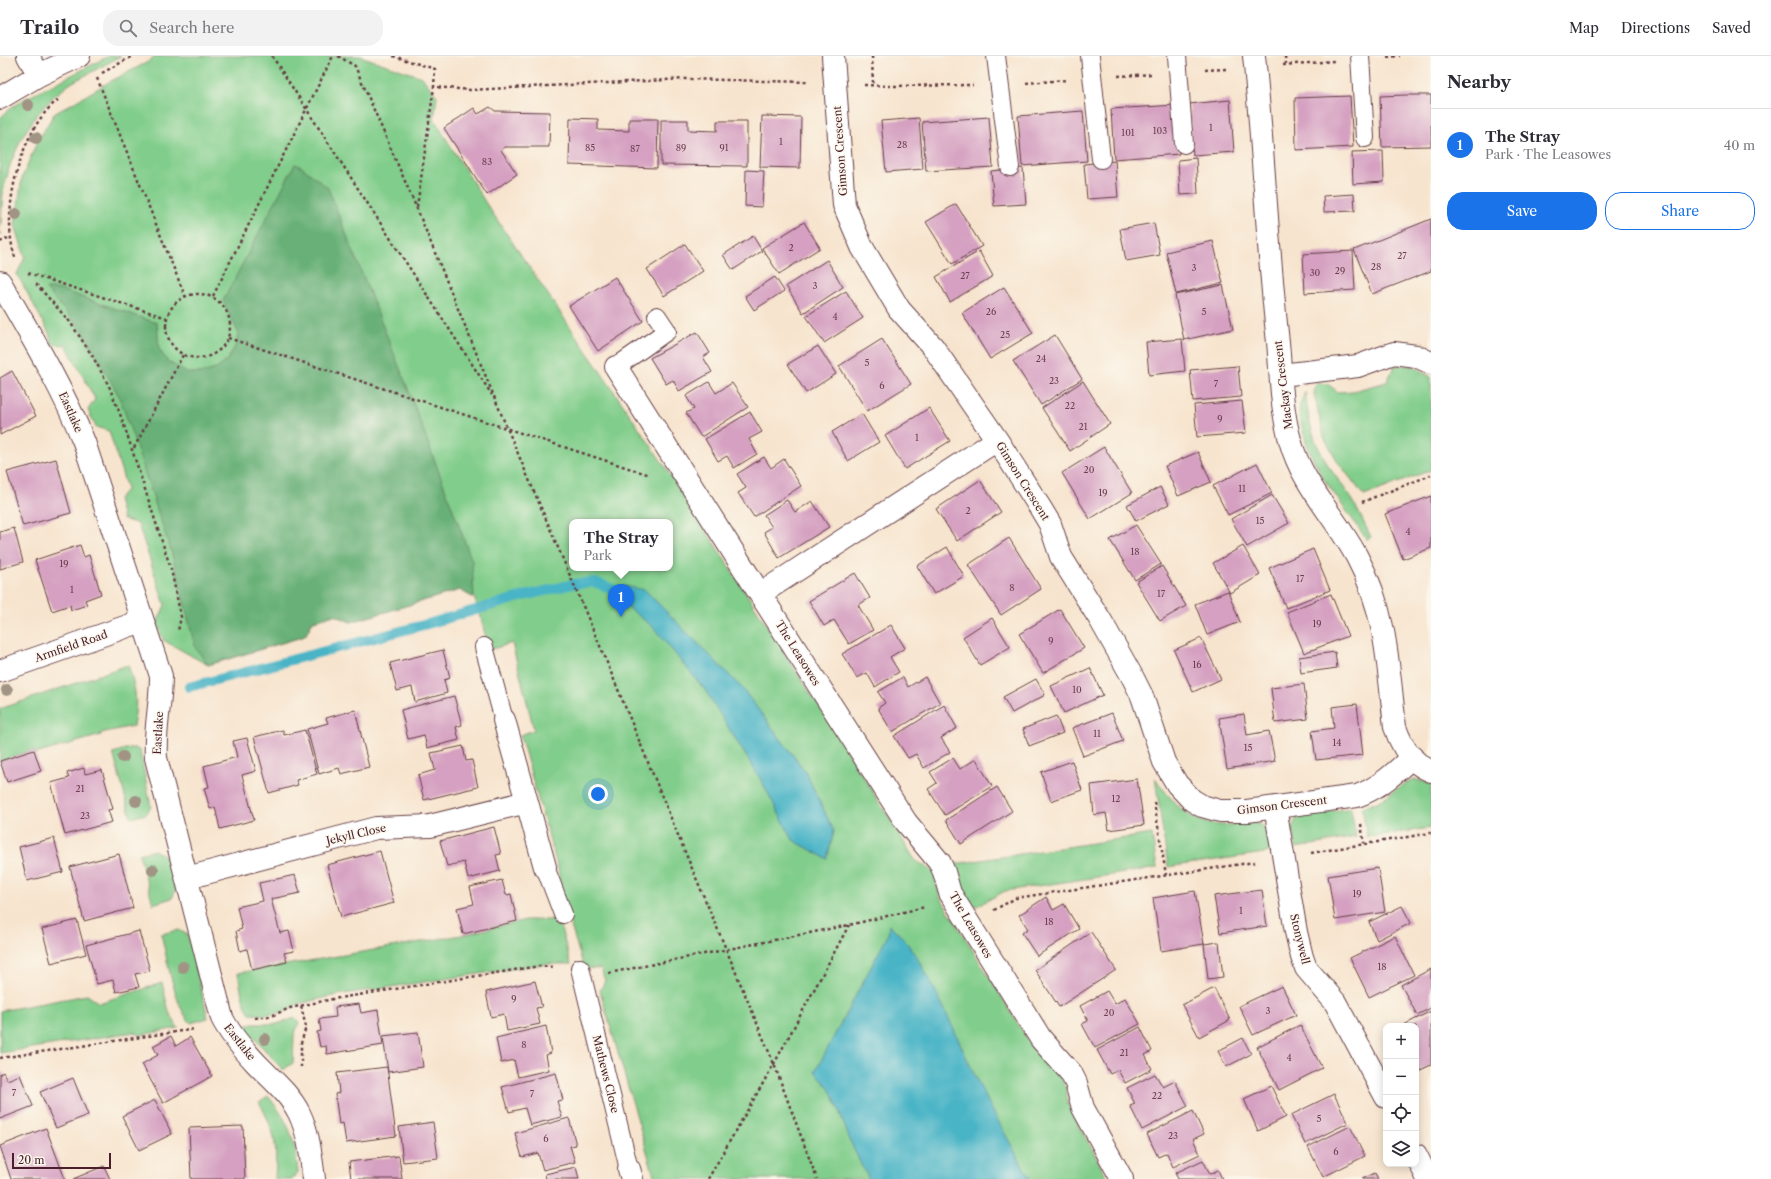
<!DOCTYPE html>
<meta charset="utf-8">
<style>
:root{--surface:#fff;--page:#f2f2f3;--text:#2b2b33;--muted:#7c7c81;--line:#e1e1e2;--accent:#1a73e8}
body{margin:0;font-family:"Libre Caslon Text",serif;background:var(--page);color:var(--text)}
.controls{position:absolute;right:12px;bottom:12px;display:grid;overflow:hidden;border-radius:8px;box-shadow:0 2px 10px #0003}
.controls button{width:36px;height:36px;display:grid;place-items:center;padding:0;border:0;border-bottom:1px solid var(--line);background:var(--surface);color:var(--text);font:20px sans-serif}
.scale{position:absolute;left:12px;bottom:10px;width:99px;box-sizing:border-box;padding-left:4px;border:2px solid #4a1f2b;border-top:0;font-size:11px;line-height:14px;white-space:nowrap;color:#4a1f2b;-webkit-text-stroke:3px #fbf7ec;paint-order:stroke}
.you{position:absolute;left:598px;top:738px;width:14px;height:14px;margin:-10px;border:3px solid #fff;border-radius:50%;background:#1a73e8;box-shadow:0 0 0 6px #1a73e833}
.badge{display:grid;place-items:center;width:26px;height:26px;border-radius:50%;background:var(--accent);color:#fff;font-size:13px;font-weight:700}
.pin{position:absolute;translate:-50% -33px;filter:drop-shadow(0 1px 2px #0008)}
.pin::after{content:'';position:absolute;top:21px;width:14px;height:12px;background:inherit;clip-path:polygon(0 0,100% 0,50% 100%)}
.popup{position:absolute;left:569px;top:463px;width:104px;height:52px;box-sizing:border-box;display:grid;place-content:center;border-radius:8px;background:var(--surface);filter:drop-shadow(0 1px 3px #0005);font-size:13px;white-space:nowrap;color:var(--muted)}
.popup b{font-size:15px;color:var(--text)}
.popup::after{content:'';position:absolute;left:50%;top:100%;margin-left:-8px;border:8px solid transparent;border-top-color:var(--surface)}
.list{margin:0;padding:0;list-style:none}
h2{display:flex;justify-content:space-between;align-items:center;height:52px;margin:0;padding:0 16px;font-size:17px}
h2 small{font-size:13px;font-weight:400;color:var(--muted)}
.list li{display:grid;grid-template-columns:26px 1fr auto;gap:12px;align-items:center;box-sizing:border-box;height:72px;padding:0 16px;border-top:1px solid var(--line)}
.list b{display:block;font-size:15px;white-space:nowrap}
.list p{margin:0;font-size:13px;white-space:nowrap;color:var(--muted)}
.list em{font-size:13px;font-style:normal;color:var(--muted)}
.actions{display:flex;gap:8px;padding:12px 16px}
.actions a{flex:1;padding:9px 0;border:1px solid var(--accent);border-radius:16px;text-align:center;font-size:14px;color:var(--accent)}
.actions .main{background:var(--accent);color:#fff}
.icon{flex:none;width:22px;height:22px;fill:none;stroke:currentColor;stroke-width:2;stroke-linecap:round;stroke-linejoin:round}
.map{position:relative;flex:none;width:1431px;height:1123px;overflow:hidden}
header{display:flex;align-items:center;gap:24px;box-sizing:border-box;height:56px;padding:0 20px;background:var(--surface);border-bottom:1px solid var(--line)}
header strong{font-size:19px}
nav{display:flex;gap:22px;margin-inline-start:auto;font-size:14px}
.search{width:280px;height:36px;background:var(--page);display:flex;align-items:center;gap:10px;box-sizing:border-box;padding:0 14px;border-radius:16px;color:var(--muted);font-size:15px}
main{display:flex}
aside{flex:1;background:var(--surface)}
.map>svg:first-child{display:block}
.green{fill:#81cd8b;stroke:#66765b;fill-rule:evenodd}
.forest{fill:#68b077;stroke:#596851}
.water{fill:#49b4c6;stroke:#4a6a78}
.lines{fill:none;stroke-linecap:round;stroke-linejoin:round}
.stream{stroke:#49b4c6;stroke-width:10}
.building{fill:#d5a0c1}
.service-casing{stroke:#643d43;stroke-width:20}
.minor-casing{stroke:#643d43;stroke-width:24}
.path{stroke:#643d43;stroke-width:2.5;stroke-dasharray:3 3;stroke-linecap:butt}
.service{stroke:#fff;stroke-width:18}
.minor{stroke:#fff;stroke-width:22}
.tree{fill:#a19484}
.labels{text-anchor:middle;stroke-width:3;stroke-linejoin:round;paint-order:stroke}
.number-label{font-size:9px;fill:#6d3f50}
.street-label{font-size:11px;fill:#4a1f2b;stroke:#fbf7ec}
</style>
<header>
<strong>Trailo</strong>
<div class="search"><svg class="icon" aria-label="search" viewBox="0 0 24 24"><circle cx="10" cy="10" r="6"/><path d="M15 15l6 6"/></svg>Search here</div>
<nav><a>Map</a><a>Directions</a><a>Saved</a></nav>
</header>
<main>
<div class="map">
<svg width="1431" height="1123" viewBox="0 0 1431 1123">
<rect width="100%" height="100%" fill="#fbf7ec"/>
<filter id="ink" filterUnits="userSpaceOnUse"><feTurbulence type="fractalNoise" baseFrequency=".025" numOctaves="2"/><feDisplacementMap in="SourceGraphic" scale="8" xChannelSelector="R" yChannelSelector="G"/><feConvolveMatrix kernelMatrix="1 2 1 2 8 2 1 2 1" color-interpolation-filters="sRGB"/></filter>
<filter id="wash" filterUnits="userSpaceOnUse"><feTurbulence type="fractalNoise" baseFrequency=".012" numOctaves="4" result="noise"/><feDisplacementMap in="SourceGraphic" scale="16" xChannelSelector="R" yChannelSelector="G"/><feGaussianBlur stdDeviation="0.9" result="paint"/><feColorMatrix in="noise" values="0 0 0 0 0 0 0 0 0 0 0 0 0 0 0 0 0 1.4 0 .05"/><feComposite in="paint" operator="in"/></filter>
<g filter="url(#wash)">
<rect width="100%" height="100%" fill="#f7e4ce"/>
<!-- green -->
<path class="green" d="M109 0H121L71 27 53 41 36 60 21 83 10 109 3 135 0 179V62L12 51 23 44Z
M155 0H360L422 21 437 40 434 63 487 149 660 403 841 685 915 804 933 815 940 841 1033 992 1037 997 1048 1004 1057 1012 1066 1032 1068 1049 1108 1123H655L600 935 605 925 601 913 584 912 562 841 558 813 520 679 534 674 512 587 489 594 479 554 474 542 460 534 351 566 334 559 313 565 305 580 208 609 163 584 157 567 165 549 138 468 123 463 118 443 127 433 109 375 96 371 88 354 95 343 66 289 52 288 49 277 17 218 25 201 15 169 22 122 37 86 54 58 109 26 148 6ZM572 466H670V512H572Z
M1399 309 1413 310 1431 321V414L1364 440 1338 406 1324 381 1314 338 1315 330C1324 323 1330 330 1338 336L1353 335 1387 326 1394 310Z
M1305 336 1309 364 1316 387 1329 411 1352 443 1371 481 1367 484 1323 422 1309 395 1299 361 1300 348Z
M128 609C136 632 138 646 133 670L101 677V679L35 698 34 694 0 705V653Z
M129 692H135L140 695 151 751 146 758 131 762 113 697Z
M1155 722C1174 748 1190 769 1226 769 1239 768 1251 764 1263 770L1269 779 1271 796 1168 811Z
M1414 723 1431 728V772L1367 781 1362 751C1383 747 1395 731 1414 723Z
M1351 752 1356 781 1296 792 1293 770 1297 761Z
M1152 778 1157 812 1005 835 977 850C956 839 959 830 955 808Z
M154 794 164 799 176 834 172 842 153 848 139 798Z
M558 862 571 908H545L337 939 298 948 286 956 263 959 251 958C241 947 241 931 238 917L462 879 526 864H550Z
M179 874 188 879 208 962 191 967C175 953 167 901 161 878Z
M162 927 169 956 178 972 140 979 134 976 0 997V955L87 939 99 947Z
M295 962 299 966 294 980 293 1007 283 1014 244 971 250 968H277Z
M268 1040C290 1067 295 1083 298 1117L292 1123H275C277 1088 276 1077 259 1046Z"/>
<!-- forest -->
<path class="forest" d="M295 108 303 112 328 132 408 333 472 505 474 542 460 534 351 566 334 559 313 565 305 580 208 609 195 591 172 498 120 342 84 277 46 233H58L157 267 159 293 167 305 187 317H203L218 312 228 303 237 287 238 276 223 245Z"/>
<!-- water -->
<path class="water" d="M624 530 645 534 742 632 805 715 834 775 827 803 793 784 761 724 705 634 653 571 611 538Z
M889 869C922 891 958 986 977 1024 993 1057 1012 1090 1030 1123H869C862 1110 855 1097 850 1084 840 1060 835 1033 815 1016L888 879Z"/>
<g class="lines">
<!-- stream -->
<path class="stream" d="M189 631 431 567 520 541 573 528 595 526 617 535"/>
</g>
<g id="blocks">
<!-- building -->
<path class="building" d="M1406 39H1431V90L1382 91 1380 40Z
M1350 40 1353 91 1296 94 1295 42Z
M1230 44 1234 96 1193 99 1189 48Z
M1176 49 1179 98 1114 103 1111 53Z
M490 51 495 55 550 56 549 91H505L501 94 517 118 487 139 444 72 474 52 478 58Z
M1083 55 1087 105 1022 110 1018 60Z
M762 60 801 61 800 112 760 111Z
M989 61 993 111 926 115 922 66Z
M570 62 598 63V74L629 75V63H658L657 112 569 109Z
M919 62 923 113 886 116 881 65Z
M661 64H688V74L717 75V65H747V110L661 109Z
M1383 95 1384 126 1353 128 1352 96Z
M1196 102 1198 138 1180 139 1178 104Z
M1115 105 1118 141 1087 143 1084 108Z
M1023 112 1026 148 994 150 991 115Z
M746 114 764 115 762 151 745 150Z
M1354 138 1355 155 1324 156 1323 140Z
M956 148 982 190 952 208 926 166Z
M1431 163V215L1372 238 1354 194Z
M804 166 820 192 779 218 762 192Z
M1154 167 1160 199 1126 205 1120 173Z
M753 180 762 195 733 214 723 199Z
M1213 185 1223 227 1176 238 1166 196Z
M685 188 703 215 664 240 647 213Z
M979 195 993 220 950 246 936 221Z
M1353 195 1355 234 1305 237 1303 198Z
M827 204 843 231 803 257 786 230Z
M615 221 643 265 598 295 569 250Z
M775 221 784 235 754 254 745 240Z
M1223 229 1233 273 1184 284 1175 239Z
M1004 231 1033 277 990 303 962 257Z
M846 235 863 262 824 287 806 260Z
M697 276 710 297 703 301 712 316 679 335 673 324 666 328 650 302Z
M1055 279 1082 323 1041 349 1013 305Z
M882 283 911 328 867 355 839 310Z
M1182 283 1185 315 1149 319 1146 286Z
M818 290 836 318 806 337 788 308Z
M1238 310 1241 341 1193 345 1190 314Z
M12 315 36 360 0 379V322Z
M1083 325 1110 368 1070 395 1042 352Z
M709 326 716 337 732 327 748 351 701 381 686 357 694 353 686 340Z
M1242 345 1246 377 1197 381 1194 349Z
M929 352 950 385 905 413 885 380Z
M750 356 762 376 749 383 757 398 734 412 727 400 718 405 705 383Z
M862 358 879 386 848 405 832 376Z
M1104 391 1132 437 1090 463 1062 417Z
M1198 396 1211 426 1178 440 1165 410Z
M764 401 771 412 784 403 801 430 754 461 738 437 746 432 737 418Z
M56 403 71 457 23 470 7 416Z
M1257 407 1272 437 1228 459 1213 430Z
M980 424 1001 456 957 485 936 453Z
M1160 431 1169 448 1136 465 1127 449Z
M1272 439 1289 467 1247 491 1231 463Z
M1431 440V492L1403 503 1385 458Z
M787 444 795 456 812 445 829 471 779 502 764 476 772 471 764 459Z
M1136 469 1161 508 1135 524 1110 484Z
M14 472 23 506 0 513V476Z
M1009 482 1041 533 1001 559 968 509Z
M80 489 84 501 89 499 101 538 85 544 87 549 71 554 70 549 52 555 35 504Z
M1243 490 1260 519 1230 537 1213 507Z
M947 491 964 520 934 538 917 510Z
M1313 493 1330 534 1286 552 1269 512Z
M1162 510 1186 550 1160 565 1136 526Z
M855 517 870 542 858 549 873 574 849 588 834 564 824 570 809 545Z
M1228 535 1240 566 1207 579 1195 548Z
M1331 538 1348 580 1304 597 1287 556Z
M1060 553 1084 592 1043 617 1019 578Z
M992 562 1010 591 980 609 963 581Z
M891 569 905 592 890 601 899 616 875 631 867 617 857 622 842 598Z
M1201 582 1221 623 1193 636 1174 594Z
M443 594 450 622 444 624 447 637 415 646 412 631 397 635 390 607Z
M1335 596 1337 612 1301 617 1299 601Z
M1090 612 1103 639 1064 657 1051 630Z
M903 621 908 631 925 621 940 647 892 676 878 652 885 647 878 636Z
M1036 623 1045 639 1012 657 1003 641Z
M1304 628 1308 663 1275 667 1271 632Z
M454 640 462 669 456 671 459 684 427 692 424 679 408 683 401 654Z
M1357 648 1363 699 1316 704 1312 675 1334 672 1332 651Z
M944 649 957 672 941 682 950 696 924 712 916 698 908 702 894 680Z
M355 654 369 711 341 718 339 712 319 718 307 673 328 667 326 662Z
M1112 657 1123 685 1083 700 1072 672Z
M1244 658 1247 679 1269 675 1275 705 1227 713 1219 662Z
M1056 660 1063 677 1029 690 1023 673Z
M283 674 284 679 305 674 317 718 296 724 298 729 269 737 254 681Z
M247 682 256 715 242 719 254 764 220 773 215 751 210 753 204 732 209 731 204 710 237 701 233 685Z
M463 690 466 705 472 704 478 731 424 744 418 719 435 714 431 697Z
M34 694 41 715 7 726 0 705Z
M953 702 960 713 976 703 992 730 945 759 928 733 937 727 930 716Z
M1072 705 1082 734 1051 745 1041 716Z
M84 712 85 718 102 714 113 753 108 754 112 766 65 779 51 727 69 722 67 717Z
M1137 723 1144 769 1109 774 1106 757 1094 759 1091 729Z
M997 731 1012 755 961 788 946 764Z
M494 771 501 798 496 799 500 815 468 823 464 806 447 810 440 785Z
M54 782 63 816 27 825 19 791Z
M380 795 394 847 341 861 327 809Z
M119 798 133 852 84 865 70 811Z
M1378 812 1385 856 1335 864 1328 820Z
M295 819 300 837 271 843 280 877 289 875 294 895 284 897 287 906 252 914 247 893 240 895 236 875 242 873 237 851 263 845 259 827Z
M502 824 506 839 511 838 517 865 463 878 457 852 474 848 470 831Z
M1262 834 1267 870 1220 877 1214 840Z
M1195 835 1204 888 1161 895 1153 842Z
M1046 841 1053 854 1064 848 1079 873 1037 900 1022 877 1028 873 1019 859Z
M1402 850 1411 867 1377 884 1369 866Z
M77 864 86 898 51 907 42 873Z
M139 875 150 915 135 918 139 931 116 936 113 924 97 928 86 889Z
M1091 876 1116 914 1059 951 1035 914Z
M1395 880 1414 919 1369 941 1350 902Z
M1219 886 1223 921 1208 923 1204 888Z
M1431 913V952L1417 959 1401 929Z
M535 925 542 951 536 952 540 968 507 975 504 958 491 961 486 936Z
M1282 930 1296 959 1253 979 1239 950Z
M1214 932 1230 964 1199 981 1182 949Z
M1107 935 1115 948 1125 942 1140 968 1095 992 1082 968 1088 965 1080 950Z
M359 948 361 957 378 954 383 989 327 998 326 990 320 991 317 976 321 975 319 963 336 961 335 951Z
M1431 955V1009L1416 1016V970H1402Z
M1300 969 1322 1012 1279 1034 1257 991Z
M546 970 551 997 546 999 549 1014 518 1021 514 1004 501 1007 496 982Z
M1140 971 1152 995 1145 999 1152 1013 1125 1027 1118 1014 1110 1018 1097 994Z
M418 976 423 1011 388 1016 383 980Z
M171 980 176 990 190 981 212 1020 163 1047 142 1008 158 999 153 990Z
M1243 982 1251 998 1226 1011 1218 995Z
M387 1011 396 1080 346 1087 343 1067 339 1068 335 1038 339 1037 337 1017Z
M3 1016 7 1024 20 1019 33 1050 0 1063V1018Z
M556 1017 563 1044 557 1045 562 1061 530 1069 525 1052 509 1056 502 1031Z
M1155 1018 1163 1031 1175 1025 1188 1050 1142 1074 1130 1050 1135 1048 1127 1032Z
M73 1022 88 1059 56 1072 40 1036Z
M1271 1030 1286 1061 1258 1075 1244 1043Z
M1334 1038 1348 1067 1305 1088 1291 1059Z
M155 1044 172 1078 139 1094 122 1060Z
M1193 1055 1204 1078 1193 1083 1200 1098 1173 1111 1167 1097 1158 1101 1147 1078Z
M569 1062 576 1089 570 1090 575 1106 543 1114 538 1097 522 1101 515 1077Z
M433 1066 438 1102 403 1106 399 1071Z
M243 1070 245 1123H191L189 1072Z
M1350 1070 1365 1100 1323 1121 1308 1091Z
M46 1072 65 1123H11L0 1090Z
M399 1100 402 1123H351L349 1106Z
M1203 1104 1210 1118 1218 1114 1222 1123H1178L1175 1117Z
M104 1110 110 1123H73Z
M576 1111 579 1123H546L545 1118Z
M1375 1117 1378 1123H1362Z"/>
</g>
</g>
<g filter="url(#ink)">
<use href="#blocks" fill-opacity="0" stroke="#643d43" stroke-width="1"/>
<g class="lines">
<!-- service casing -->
<g class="service-casing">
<path id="service" d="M996 0 1010 111
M1090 0 1101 103
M1177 0 1184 88
M1360 0 1365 82
M616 311 667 275 657 260
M484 591 504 664
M545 811 563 858
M580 912 629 1113"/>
</g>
<!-- minor casing -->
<g class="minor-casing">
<path id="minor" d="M28 0 39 19
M833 0 844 149 862 191 899 253 933 291 997 384 1041 453 1050 468 1061 501 1101 565 1133 622 1142 640 1164 706 1177 728 1192 744 1202 750 1220 755H1247L1357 740C1379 732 1395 717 1412 701
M1254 0C1264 95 1267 191 1278 286 1281 319 1281 352 1290 384 1302 429 1336 461 1357 501 1387 557 1388 610 1395 671 1401 689 1412 708 1431 715
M0 42 39 19 79 0
M0 226C30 278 61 329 84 386L161 620C161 648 154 675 156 702L222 962C230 978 243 993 255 1006 271 1023 289 1037 299 1057 309 1077 311 1101 314 1123
M616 311 760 538 997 384
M1281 319 1358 310 1394 297 1416 300 1431 307
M760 538 906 766 940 807 944 816 950 837 1041 983 1071 1017 1076 1027 1083 1052 1122 1123
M0 615 142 565
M527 746 545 811
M1275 751 1296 876 1302 901 1306 912 1335 946 1386 1041
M187 822 376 772 430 770 527 746 504 664
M1416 1099 1428 1123
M629 1113 632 1123"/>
</g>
<!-- path -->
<path class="path" d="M272 0 492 339
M338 0 355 10 417 153 507 372 603 597 680 784 726 893 774 1008 817 1123
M393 0 435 13 434 31 470 34 685 23 807 26
M872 0 873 29
M1285 0 1286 8
M1387 1 1400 0
M1283 9 1334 5
M1205 14 1226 13
M102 17 133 0
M1118 20 1153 18
M97 22 185 240
M1026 27 1067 24
M864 29 890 30 973 29
M417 151 434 31
M0 186 8 182
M15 201C0 157 20 72 58 44
M28 217 167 262
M36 228 70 266 93 301 109 330 122 363 171 513 181 561 178 575
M166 270a32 32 0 1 1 64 0a32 32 0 1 1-64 0Z
M213 240 333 0
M228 282 650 419
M134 392 183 299
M1362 446 1431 419
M1154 746 1166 819
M1361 768 1364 787
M1311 797 1431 777
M994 854 1016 842 1255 806
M609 917 849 869 925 851
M301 950 306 971 301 987V1011
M255 962 271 960 290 952 333 943 539 910 555 911
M0 1002 195 973
M708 1123 774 1008 849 869"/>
<!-- service -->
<use href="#service" class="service"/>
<!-- minor -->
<use href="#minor" class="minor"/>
</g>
<!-- trees -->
<g class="tree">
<circle cx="28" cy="49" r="6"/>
<circle cx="36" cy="82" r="6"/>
<circle cx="16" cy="158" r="6"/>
<circle cx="7" cy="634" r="6"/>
<circle cx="123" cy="701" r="6"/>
<circle cx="136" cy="745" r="6"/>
<circle cx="153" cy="814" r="6"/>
<circle cx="183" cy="911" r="6"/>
<circle cx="265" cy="983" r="6"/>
</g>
</g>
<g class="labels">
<!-- number labels -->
<g class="number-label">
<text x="1211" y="75">1</text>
<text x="1160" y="78">103</text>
<text x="1128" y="80">101</text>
<text x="781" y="89">1</text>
<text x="902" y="92">28</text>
<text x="590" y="95">85</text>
<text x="681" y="95">89</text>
<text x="724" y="95">91</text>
<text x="635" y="96">87</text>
<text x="487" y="109">83</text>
<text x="791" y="195">2</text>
<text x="1402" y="203">27</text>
<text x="1376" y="214">28</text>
<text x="1194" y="215">3</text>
<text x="1340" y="218">29</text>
<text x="1315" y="220">30</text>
<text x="965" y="223">27</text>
<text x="815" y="233">3</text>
<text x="991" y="259">26</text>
<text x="1204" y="259">5</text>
<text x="835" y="264">4</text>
<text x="1005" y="282">25</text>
<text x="1041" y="306">24</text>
<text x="867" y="310">5</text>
<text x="1054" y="328">23</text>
<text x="1216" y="331">7</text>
<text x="882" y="333">6</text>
<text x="1070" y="353">22</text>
<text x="1220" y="366">9</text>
<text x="1083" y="374">21</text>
<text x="917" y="385">1</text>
<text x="1089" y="417">20</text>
<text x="1242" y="436">11</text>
<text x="1103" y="440">19</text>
<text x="968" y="458">2</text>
<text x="1260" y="468">15</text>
<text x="1408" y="479">4</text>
<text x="1135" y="499">18</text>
<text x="64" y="511">19</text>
<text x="1300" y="526">17</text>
<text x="1012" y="535">8</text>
<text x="72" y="537">1</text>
<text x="1161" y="541">17</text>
<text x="1317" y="571">19</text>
<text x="1051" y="588">9</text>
<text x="1197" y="612">16</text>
<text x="1077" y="637">10</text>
<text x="1097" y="681">11</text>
<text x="1337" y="690">14</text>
<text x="1248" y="695">15</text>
<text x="80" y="736">21</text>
<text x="1116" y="746">12</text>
<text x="85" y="763">23</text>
<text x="1357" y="841">19</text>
<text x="1241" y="858">1</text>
<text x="1049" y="869">18</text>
<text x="1382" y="914">18</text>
<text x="514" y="946">9</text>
<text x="1268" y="958">3</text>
<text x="1109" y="960">20</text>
<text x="524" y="992">8</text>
<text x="1124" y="1000">21</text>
<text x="1289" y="1005">4</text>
<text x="14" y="1040">7</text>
<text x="532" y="1041">7</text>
<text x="1157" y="1043">22</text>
<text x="1319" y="1066">5</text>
<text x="1173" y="1083">23</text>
<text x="546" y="1086">6</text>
<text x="1336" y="1099">6</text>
</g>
<!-- street labels -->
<g class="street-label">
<text transform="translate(840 95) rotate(-94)" y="4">Gimson Crescent</text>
<text transform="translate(1283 329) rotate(-97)" y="4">Mackay Crescent</text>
<text transform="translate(71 356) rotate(66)" y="4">Eastlake</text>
<text transform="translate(1023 425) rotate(58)" y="4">Gimson Crescent</text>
<text transform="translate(71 590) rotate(-19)" y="4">Armfield Road</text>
<text transform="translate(798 597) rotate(58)" y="4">The Leasowes</text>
<text transform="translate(158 677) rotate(-87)" y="4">Eastlake</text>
<text transform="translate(1282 749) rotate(-7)" y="4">Gimson Crescent</text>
<text transform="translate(356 778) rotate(-13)" y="4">Jekyll Close</text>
<text transform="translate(971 869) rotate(60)" y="4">The Leasowes</text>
<text transform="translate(1300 883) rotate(76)" y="4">Stonywell</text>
<text transform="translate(240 986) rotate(52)" y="4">Eastlake</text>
<text transform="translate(606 1018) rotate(76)" y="4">Mathews Close</text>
</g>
</g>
</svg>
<div class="controls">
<button>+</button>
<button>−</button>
<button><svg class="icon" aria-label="locate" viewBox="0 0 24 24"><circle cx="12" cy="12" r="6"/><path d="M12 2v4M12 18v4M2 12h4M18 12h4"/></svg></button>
<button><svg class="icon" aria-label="layers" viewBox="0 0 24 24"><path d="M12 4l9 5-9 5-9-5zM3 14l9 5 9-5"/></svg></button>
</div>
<div class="scale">20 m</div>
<div class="you"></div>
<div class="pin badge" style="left:621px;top:561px">1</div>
<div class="popup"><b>The Stray</b>Park</div>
</div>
<aside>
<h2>Nearby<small></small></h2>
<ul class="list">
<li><span class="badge">1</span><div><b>The Stray</b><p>Park · The Leasowes</p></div><em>40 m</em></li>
</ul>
<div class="actions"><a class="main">Save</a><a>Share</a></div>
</aside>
</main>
